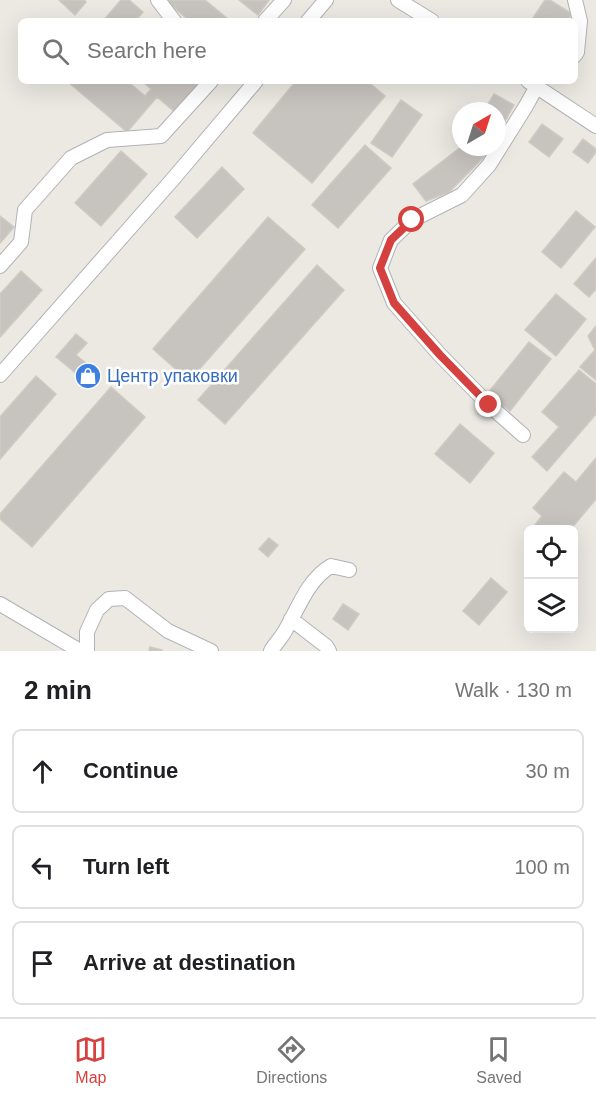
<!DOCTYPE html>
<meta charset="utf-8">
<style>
:root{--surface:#fff;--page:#f2f2f2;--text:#202124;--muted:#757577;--line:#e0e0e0;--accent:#d5413e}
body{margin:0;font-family:Helvetica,sans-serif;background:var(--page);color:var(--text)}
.controls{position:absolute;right:18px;bottom:18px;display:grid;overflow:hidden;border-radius:9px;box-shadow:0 6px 24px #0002}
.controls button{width:54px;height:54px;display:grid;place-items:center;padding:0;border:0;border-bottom:2px solid var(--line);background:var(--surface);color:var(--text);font:30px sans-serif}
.compass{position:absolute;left:452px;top:102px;width:54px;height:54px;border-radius:50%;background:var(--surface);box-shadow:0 6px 24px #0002;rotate:39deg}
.stop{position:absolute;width:18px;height:18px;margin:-14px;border:4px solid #d5413e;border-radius:50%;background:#fff}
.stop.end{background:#d5413e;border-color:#fff;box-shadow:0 2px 6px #0008}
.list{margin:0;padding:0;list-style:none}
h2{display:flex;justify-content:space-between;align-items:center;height:78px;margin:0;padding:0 24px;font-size:26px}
h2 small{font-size:20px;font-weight:400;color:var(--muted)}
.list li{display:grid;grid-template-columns:39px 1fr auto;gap:18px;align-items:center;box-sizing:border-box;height:84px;margin:0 12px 12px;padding:0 12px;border:2px solid var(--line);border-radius:9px}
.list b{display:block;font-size:22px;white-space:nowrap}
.list em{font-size:20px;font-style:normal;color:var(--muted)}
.icon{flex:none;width:33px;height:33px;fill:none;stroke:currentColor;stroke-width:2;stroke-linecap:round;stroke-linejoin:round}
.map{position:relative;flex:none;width:596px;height:651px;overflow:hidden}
.search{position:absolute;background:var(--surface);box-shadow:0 6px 24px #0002;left:18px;right:18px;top:18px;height:66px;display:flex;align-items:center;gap:15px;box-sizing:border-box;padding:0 21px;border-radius:9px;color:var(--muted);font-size:22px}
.sheet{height:366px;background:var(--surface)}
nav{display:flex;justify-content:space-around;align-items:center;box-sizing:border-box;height:84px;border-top:2px solid var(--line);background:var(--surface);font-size:16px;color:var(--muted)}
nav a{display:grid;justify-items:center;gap:3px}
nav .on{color:var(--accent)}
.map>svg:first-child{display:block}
.building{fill:#c7c4bf;stroke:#cfcac1;stroke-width:1.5}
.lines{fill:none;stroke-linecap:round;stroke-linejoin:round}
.minor-casing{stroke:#b0b3b6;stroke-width:16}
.minor{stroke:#fff;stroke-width:14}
.route{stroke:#d5413e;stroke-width:8}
.labels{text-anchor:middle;stroke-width:5;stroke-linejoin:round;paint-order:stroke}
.shop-label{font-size:18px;fill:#366cbe;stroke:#fff;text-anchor:start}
</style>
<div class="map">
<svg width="596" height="651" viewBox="0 0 596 651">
<rect width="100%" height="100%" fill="#ebe9e2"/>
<!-- building -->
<path class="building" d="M59 0H84L86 2 75 15Z
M121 0H129L143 12 135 21H103Z
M165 0H205L229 20 190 21Z
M239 0H269L258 15Z
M545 0H550L572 14 567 21H531Z
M67 81H127L145 96 151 89 142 81H204L176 113 157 97 127 132Z
M296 81H367L385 96 312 183 253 133Z
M494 94 514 105 497 135V111H484Z
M401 100 422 115 392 157 371 143Z
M542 124 563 139 549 157 529 142Z
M583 139 596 149V152L588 163 573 152Z
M365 145 391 168 338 228 312 205Z
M461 147H469L485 156 449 192 426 201 413 184Z
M469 147H490L485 156Z
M121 151 147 174 101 226 75 203Z
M222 167 244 189 197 238 175 217Z
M576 211 595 227 561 268 542 252Z
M0 216 14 227 0 243Z
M268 217 305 249 189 381 153 349Z
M596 258V289L589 297 574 284Z
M317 265 344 290 225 424 198 400Z
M21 271 42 290 0 337V294Z
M556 294 586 319 556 356 525 330Z
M596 326V380L580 367 595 350 588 336Z
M76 334 87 343 76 355 98 373 89 384 56 357Z
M529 342 551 359 510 411 488 393Z
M579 370 596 384V414L547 471 532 457 559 427 542 412Z
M36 376 56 394 0 459V417Z
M111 387 145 417 32 547 0 519V514Z
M460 424 494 453 470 483 435 454Z
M596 458V499L570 530H531L542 516 533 508 564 472 576 482Z
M269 538 278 545 268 557 259 549Z
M491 578 507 592 479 625 463 611Z
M343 604 359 614 348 630 333 619Z
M150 647 162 650V651H149Z"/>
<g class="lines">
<!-- minor casing -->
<g class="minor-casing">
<path id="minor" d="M158 0 174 21
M398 0 432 21
M265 21 284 0
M308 21 326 0
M575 55 577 52 580 21 575 0
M528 81 596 126
M0 266 21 242 25 210 71 158 107 140 161 136 211 81
M0 375 173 179 256 81
M523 435 489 405 440 355 394 303 380 268 391 240 412 220 462 195 489 165 526 106 537 86
M0 604 80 651
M291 619 326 646 329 651
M87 651V632L97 610 109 599 125 598 168 631 211 651
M271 651C275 644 281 638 285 631 298 609 308 579 331 566L349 570"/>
</g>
<!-- minor -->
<use href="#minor" class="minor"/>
</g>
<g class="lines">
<!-- route -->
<path class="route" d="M412 220 391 240 380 268 394 303 440 355 489 405"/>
</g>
<!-- icons -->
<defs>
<g id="shop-disc" transform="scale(1.35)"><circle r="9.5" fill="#3f7fe0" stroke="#fff"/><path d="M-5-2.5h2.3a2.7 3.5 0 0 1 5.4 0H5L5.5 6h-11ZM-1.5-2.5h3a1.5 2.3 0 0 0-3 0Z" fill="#fff"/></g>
</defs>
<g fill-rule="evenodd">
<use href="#shop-disc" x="88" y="376"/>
</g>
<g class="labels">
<!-- shop labels -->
<g class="shop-label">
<text x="107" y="382">Центр упаковки</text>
</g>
</g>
</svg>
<div class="controls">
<button><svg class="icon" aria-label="locate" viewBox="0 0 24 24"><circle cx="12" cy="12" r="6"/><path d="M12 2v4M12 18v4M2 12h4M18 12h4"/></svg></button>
<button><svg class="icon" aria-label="layers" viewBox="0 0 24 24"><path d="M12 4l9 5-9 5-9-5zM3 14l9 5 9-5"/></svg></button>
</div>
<svg class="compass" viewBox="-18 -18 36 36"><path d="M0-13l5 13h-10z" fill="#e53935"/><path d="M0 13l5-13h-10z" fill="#757577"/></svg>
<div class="stop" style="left:412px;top:220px"></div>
<div class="stop end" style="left:489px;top:405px"></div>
<div class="search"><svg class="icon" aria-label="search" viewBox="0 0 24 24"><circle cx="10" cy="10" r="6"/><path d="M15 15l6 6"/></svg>Search here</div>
</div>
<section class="sheet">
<h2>2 min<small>Walk · 130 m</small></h2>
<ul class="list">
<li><svg class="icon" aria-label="ahead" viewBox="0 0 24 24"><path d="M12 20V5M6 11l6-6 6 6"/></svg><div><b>Continue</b></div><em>30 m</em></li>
<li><svg class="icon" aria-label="left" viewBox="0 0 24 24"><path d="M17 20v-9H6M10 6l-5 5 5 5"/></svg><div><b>Turn left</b></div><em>100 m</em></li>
<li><svg class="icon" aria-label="arrive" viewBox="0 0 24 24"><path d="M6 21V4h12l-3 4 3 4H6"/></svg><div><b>Arrive at destination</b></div></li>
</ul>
</section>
<nav>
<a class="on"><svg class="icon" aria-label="map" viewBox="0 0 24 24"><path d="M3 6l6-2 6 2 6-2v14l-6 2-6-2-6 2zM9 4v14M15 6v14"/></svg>Map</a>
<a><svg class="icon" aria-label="directions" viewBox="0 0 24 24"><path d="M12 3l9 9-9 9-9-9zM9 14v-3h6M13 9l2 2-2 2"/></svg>Directions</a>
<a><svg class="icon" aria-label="saved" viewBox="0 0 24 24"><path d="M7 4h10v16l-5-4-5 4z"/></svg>Saved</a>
</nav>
